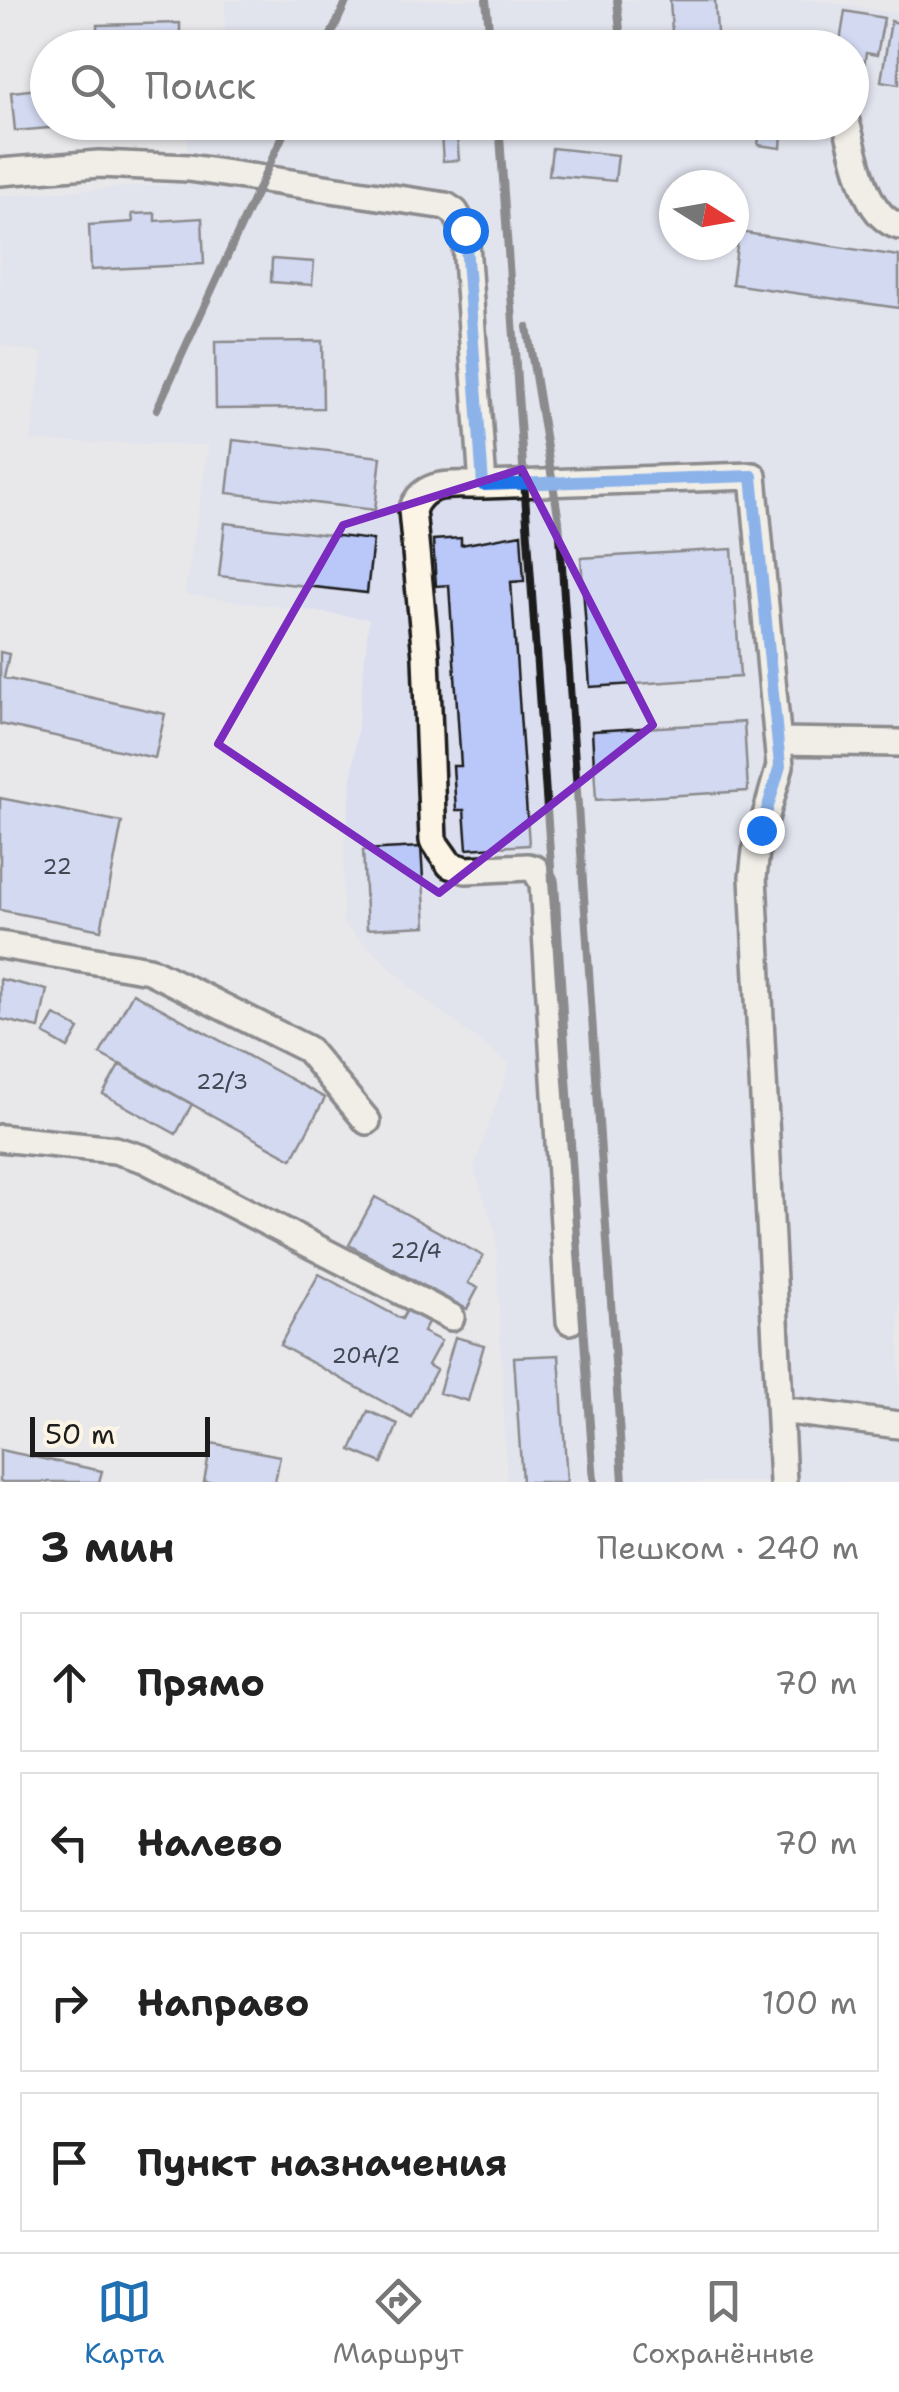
<!DOCTYPE html>
<html lang="ru">
<meta charset="utf-8">
<style>
:root{--surface:#fff;--page:#f6f6f6;--text:#222;--muted:#767676;--line:#e0e0e0;--accent:#1f6fb2}
body{margin:0;font-family:"Shantell Sans",sans-serif;background:var(--page);color:var(--text)}
.compass{position:absolute;left:659px;top:170px;width:90px;height:90px;border-radius:50%;background:var(--surface);box-shadow:0 2px 8px #0004;rotate:101deg}
.scale{position:absolute;left:30px;bottom:25px;width:180px;box-sizing:border-box;padding-left:10px;border:5px solid #1c1c1c;border-top:0;font-size:28px;line-height:35px;white-space:nowrap;color:#1c1c1c;-webkit-text-stroke:8px #fcf5e5;paint-order:stroke}
.stop{position:absolute;width:30px;height:30px;margin:-22px;border:8px solid #1a73e8;border-radius:50%;background:#fff}
.stop.end{background:#1a73e8;border-color:#fff;box-shadow:0 2px 10px #0008}
.list{margin:0;padding:0;list-style:none}
h2{display:flex;justify-content:space-between;align-items:center;height:130px;margin:0;padding:0 40px;font-size:42px}
h2 small{font-size:32px;font-weight:400;color:var(--muted)}
.list li{display:grid;grid-template-columns:65px 1fr auto;gap:30px;align-items:center;box-sizing:border-box;height:140px;margin:0 20px 20px;padding:0 20px;border:2px solid var(--line);border-radius:0px}
.list b{display:block;font-size:38px;white-space:nowrap}
.list em{font-size:32px;font-style:normal;color:var(--muted)}
.icon{flex:none;width:55px;height:55px;fill:none;stroke:currentColor;stroke-width:2;stroke-linecap:round;stroke-linejoin:round}
.map{position:relative;flex:none;width:899px;height:1482px;overflow:hidden}
.search{position:absolute;background:var(--surface);box-shadow:0 2px 8px #0004;left:30px;right:30px;top:30px;height:110px;display:flex;align-items:center;gap:25px;box-sizing:border-box;padding:0 35px;border-radius:55px;color:var(--muted);font-size:38px}
.sheet{height:770px;background:var(--surface)}
nav{display:flex;justify-content:space-around;align-items:center;box-sizing:border-box;height:140px;border-top:2px solid var(--line);background:var(--surface);font-size:28px;color:var(--muted)}
nav a{display:grid;justify-items:center;gap:5px}
nav .on{color:var(--accent)}
.map>svg:first-child{display:block}
.built{fill:#dadeef;fill-rule:evenodd}
.building{fill:#b9c8f9;stroke:#1c1c1c;stroke-width:2.5}
.lines{fill:none;stroke-linecap:round;stroke-linejoin:round}
.minor-casing{stroke:#1c1c1c;stroke-width:32}
.minor{stroke:#fcf5e5;stroke-width:25}
.rail{stroke:#1c1c1c;stroke-width:8}
.route{stroke:#1a73e8;stroke-width:12}
.marked{fill:none;stroke:#7b2cbf;stroke-width:8;stroke-linejoin:round}
.labels{text-anchor:middle;stroke-width:10;stroke-linejoin:round;paint-order:stroke}
.number-label{font-size:22px;fill:#434753}
</style>
<div class="map">
<svg width="899" height="1482" viewBox="0 0 899 1482">
<rect width="100%" height="100%" fill="#e8e8eb"/>
<filter id="ink" filterUnits="userSpaceOnUse"><feTurbulence type="fractalNoise" baseFrequency=".01" numOctaves="2"/><feDisplacementMap in="SourceGraphic" scale="20" xChannelSelector="R" yChannelSelector="G"/><feConvolveMatrix kernelMatrix="1 2 1 2 8 2 1 2 1" color-interpolation-filters="sRGB"/></filter>
<g filter="url(#ink)">
<!-- built -->
<path class="built" d="M226 0H812L899 14V1482H507L496 1233 474 1168 510 1065 422 997 343 923 344 852 369 619 185 594 209 445 31 441 43 353 0 345V196L190 183 186 123 852 122V48L224 47ZM674 185H734V245H674Z"/>
<!-- building -->
<path class="building" d="M670 0H715L718 48H673Z
M845 11 884 18 877 55 866 53 864 65 852 63V48H839Z
M891 21 899 23V84L881 81Z
M180 23V46L98 48 97 25Z
M48 88V122H60V127L15 131 11 92Z
M440 122H456L459 160 443 161Z
M760 130 782 133 781 148 758 145Z
M552 148 618 155 615 181 549 175Z
M155 213V221L202 218 204 264 91 270 89 225 133 222 132 214Z
M739 232 899 256V308L732 284Z
M272 259 314 262 312 285 271 282Z
M322 341 323 408 216 409 215 342Z
M233 440 381 457 375 510 227 493Z
M225 523 373 540 367 593 219 576Z
M521 534 524 581 511 582 529 845 467 849 464 810H456L453 766H461L449 585 436 586 433 540 461 538V545Z
M732 549 740 677 590 687 581 558Z
M0 652 9 654 4 678 165 714 155 758 0 724Z
M744 722 748 791 596 800 592 731Z
M0 798 122 822 101 930 0 910Z
M421 847 426 926 367 929 363 850Z
M0 979 47 990 39 1028 0 1019Z
M133 993 325 1098 292 1159 100 1054Z
M55 1015 79 1029 68 1048 44 1034Z
M120 1064 192 1104 176 1134 103 1094Z
M375 1197 483 1256 468 1283 478 1288 467 1309 349 1245Z
M319 1274 402 1319 407 1310 428 1322 423 1332 441 1341 428 1365 436 1370 411 1417 280 1345Z
M455 1337 484 1345 468 1401 439 1393Z
M559 1355 567 1482H522L514 1357Z
M368 1411 398 1424 382 1463 351 1450Z
M211 1443 280 1456 275 1482H204Z
M0 1450 102 1471 99 1482H0Z"/>
<g class="lines">
<!-- minor casing -->
<g class="minor-casing">
<path id="minor" d="M846 122C856 154 863 216 899 226
M0 172 99 164 189 168 446 206 455 212 465 230 483 485 753 476 780 766 756 851 753 877 783 1482
M483 485C455 486 424 478 412 510L426 657 433 841 450 865 466 870 528 867 535 869 543 883 570 1321
M779 741 899 743
M0 945 149 970 307 1049 367 1121
M0 1138 115 1150 144 1159 451 1317
M780 1410 899 1425"/>
</g>
<!-- minor -->
<use href="#minor" class="minor"/>
<!-- rail -->
<path class="rail" d="M486 0 491 48
M617 0 621 41
M325 48 347 0
M499 122 594 1482
M527 327 559 521 623 1482
M157 409 289 122"/>
</g>
</g>
<g class="lines" filter="url(#ink)">
<!-- route -->
<path class="route" d="M465 230 483 485 752 476 780 766 761 830"/>
</g>
<!-- marked area -->
<path d="M0 0H899V1482H0ZM522 469 653 725 439 893 218 744 343 525Z" fill="#e8e8eb" fill-opacity=".55" fill-rule="evenodd"/>
<path class="marked" d="M522 469 653 725 439 893 218 744 343 525Z"/>
<g class="labels">
<!-- number labels -->
<g class="number-label">
<text x="57" y="874">22</text>
<text x="222" y="1089">22/3</text>
<text x="416" y="1258">22/4</text>
<text x="366" y="1363">20А/2</text>
</g>
</g>
</svg>
<svg class="compass" viewBox="-18 -18 36 36"><path d="M0-13l5 13h-10z" fill="#e53935"/><path d="M0 13l5-13h-10z" fill="#767676"/></svg>
<div class="scale">50 m</div>
<div class="stop" style="left:465px;top:230px"></div>
<div class="stop end" style="left:761px;top:830px"></div>
<div class="search"><svg class="icon" aria-label="search" viewBox="0 0 24 24"><circle cx="10" cy="10" r="6"/><path d="M15 15l6 6"/></svg>Поиск</div>
</div>
<section class="sheet">
<h2>3 мин<small>Пешком · 240 m</small></h2>
<ul class="list">
<li><svg class="icon" aria-label="ahead" viewBox="0 0 24 24"><path d="M12 20V5M6 11l6-6 6 6"/></svg><div><b>Прямо</b></div><em>70 m</em></li>
<li><svg class="icon" aria-label="left" viewBox="0 0 24 24"><path d="M17 20v-9H6M10 6l-5 5 5 5"/></svg><div><b>Налево</b></div><em>70 m</em></li>
<li><svg class="icon" aria-label="right" viewBox="0 0 24 24"><path d="M7 20v-9h11M14 6l5 5-5 5"/></svg><div><b>Направо</b></div><em>100 m</em></li>
<li><svg class="icon" aria-label="arrive" viewBox="0 0 24 24"><path d="M6 21V4h12l-3 4 3 4H6"/></svg><div><b>Пункт назначения</b></div></li>
</ul>
</section>
<nav>
<a class="on"><svg class="icon" aria-label="map" viewBox="0 0 24 24"><path d="M3 6l6-2 6 2 6-2v14l-6 2-6-2-6 2zM9 4v14M15 6v14"/></svg>Карта</a>
<a><svg class="icon" aria-label="directions" viewBox="0 0 24 24"><path d="M12 3l9 9-9 9-9-9zM9 14v-3h6M13 9l2 2-2 2"/></svg>Маршрут</a>
<a><svg class="icon" aria-label="saved" viewBox="0 0 24 24"><path d="M7 4h10v16l-5-4-5 4z"/></svg>Сохранённые</a>
</nav>
